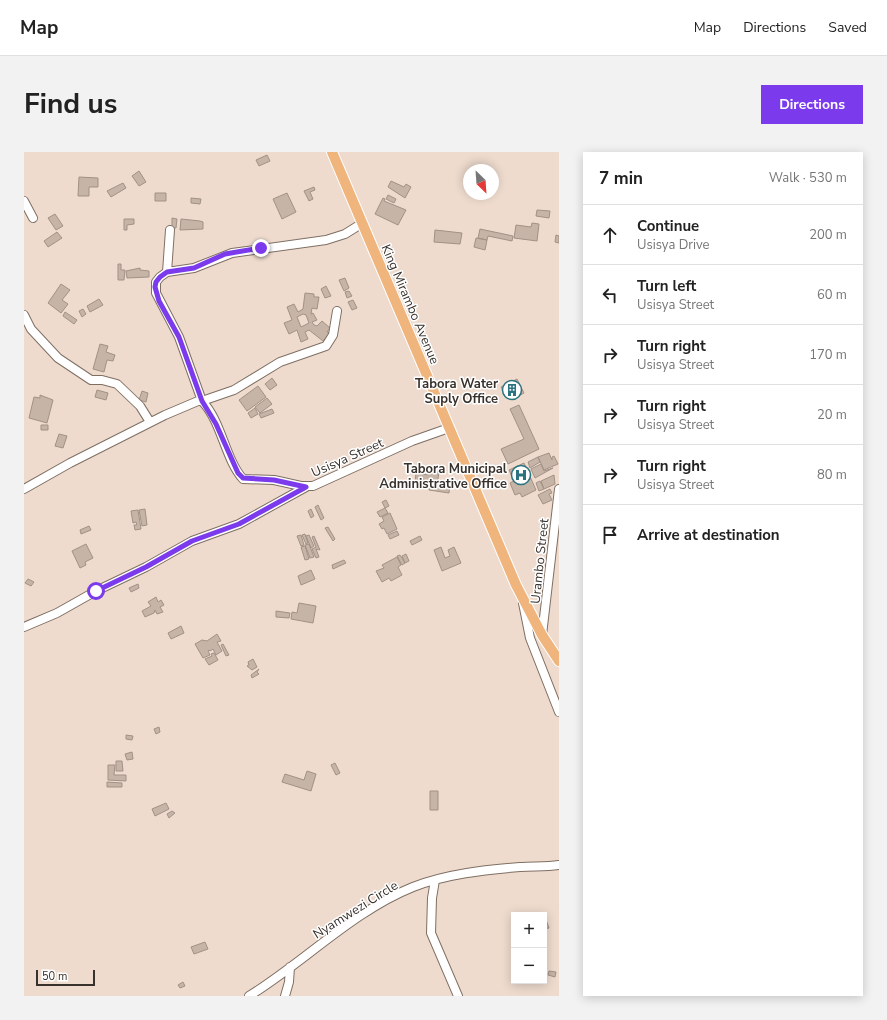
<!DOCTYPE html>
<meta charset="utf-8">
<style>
:root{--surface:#fff;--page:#f2f2f2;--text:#222;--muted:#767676;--line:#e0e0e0;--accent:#7c3aed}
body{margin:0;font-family:"Nunito Sans",sans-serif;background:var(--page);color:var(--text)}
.controls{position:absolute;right:12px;bottom:12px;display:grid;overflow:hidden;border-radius:0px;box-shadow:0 2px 10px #0003}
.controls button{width:36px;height:36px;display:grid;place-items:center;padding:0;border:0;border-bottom:1px solid var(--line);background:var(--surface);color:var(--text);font:20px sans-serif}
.compass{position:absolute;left:439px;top:12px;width:36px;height:36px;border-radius:50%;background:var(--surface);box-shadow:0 2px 10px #0003;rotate:155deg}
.scale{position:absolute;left:12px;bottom:10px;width:59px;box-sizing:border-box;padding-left:4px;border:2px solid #38312c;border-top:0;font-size:11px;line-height:14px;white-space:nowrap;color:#38312c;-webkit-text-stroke:3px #fff;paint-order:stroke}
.stop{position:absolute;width:12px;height:12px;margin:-9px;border:3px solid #7c3aed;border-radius:50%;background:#fff}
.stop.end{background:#7c3aed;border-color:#fff;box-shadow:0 1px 4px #0008}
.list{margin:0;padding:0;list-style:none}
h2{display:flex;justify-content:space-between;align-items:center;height:52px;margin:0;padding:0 16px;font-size:17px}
h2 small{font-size:13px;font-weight:400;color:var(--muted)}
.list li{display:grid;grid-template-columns:26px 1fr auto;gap:12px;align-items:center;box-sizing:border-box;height:60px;padding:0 16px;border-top:1px solid var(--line)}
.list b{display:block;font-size:15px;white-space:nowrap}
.list p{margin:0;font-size:13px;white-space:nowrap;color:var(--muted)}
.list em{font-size:13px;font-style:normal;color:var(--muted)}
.icon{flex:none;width:22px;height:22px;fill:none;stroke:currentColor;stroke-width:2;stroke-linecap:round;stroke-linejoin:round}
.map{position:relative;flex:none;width:535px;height:844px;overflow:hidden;border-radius:0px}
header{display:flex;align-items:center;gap:24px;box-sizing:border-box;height:56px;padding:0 20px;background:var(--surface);border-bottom:1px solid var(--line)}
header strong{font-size:19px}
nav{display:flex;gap:22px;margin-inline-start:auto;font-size:14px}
.intro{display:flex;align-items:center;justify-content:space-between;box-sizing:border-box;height:96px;padding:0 24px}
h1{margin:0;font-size:28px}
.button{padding:10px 18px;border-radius:0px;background:var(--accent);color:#fff;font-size:14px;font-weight:700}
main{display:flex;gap:24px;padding:0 24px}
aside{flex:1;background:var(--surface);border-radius:0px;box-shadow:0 2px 10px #0003}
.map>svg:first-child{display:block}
.building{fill:#c6b4a7;stroke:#a29185;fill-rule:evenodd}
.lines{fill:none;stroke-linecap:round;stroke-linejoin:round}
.minor-casing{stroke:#7f6f63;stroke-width:10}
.major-casing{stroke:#fff;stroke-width:12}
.minor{stroke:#fff;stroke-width:8}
.major{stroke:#efb57d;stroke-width:10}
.route{stroke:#7c3aed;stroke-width:5}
.labels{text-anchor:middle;stroke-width:3;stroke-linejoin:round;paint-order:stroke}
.street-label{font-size:13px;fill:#38312c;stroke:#fff}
.poi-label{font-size:13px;font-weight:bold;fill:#38312c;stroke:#fff;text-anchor:end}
</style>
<header>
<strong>Map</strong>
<nav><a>Map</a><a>Directions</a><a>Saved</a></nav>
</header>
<div class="intro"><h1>Find us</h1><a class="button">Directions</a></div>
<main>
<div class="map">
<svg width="535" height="844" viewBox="0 0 535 844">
<rect width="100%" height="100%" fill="#eedbce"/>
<!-- building -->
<path class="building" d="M243 3 246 9 235 14 232 8Z
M115 19 122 30 115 34 108 24Z
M55 25 74 26V35H65V44H54Z
M367 29 380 35 382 32 387 35 381 46 364 35Z
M99 31 102 36 87 45 83 39Z
M290 35 291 38 286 40 289 47 285 49 280 39Z
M131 41H142V49H131Z
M263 41 272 60 258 67 249 47Z
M364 43 372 47 370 51 362 47Z
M167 46 177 47 176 52 167 51Z
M359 46 361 47 360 49 382 58 374 73 351 62Z
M513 58 526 59 525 66 512 64Z
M31 62 39 74 32 78 24 66Z
M148 66 153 67 152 76H148Z
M100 67H110V72L103 73V78H100Z
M157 67 176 69 179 70V77L156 78Z
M508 71 515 72 513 89 490 86 492 73 507 75Z
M456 77 489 84 488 89 464 84 463 88 454 86Z
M411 78 438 81 436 92 410 90Z
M33 80 38 86 24 95 20 89Z
M532 83 535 84V91L531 90Z
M452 86 463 88 461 98 450 95Z
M94 112H97V118H101L100 128H94Z
M116 116V118L125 119V125L103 126 102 119Z
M321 126 325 136 320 139 315 128Z
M37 132 46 138 38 148 44 152 37 161 24 151Z
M302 134 307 144 301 146 297 137Z
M325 139 328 144 323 146 321 140Z
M281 141 290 142V145H295L293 157 288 156 287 162 289 161 293 168 288 170 290 173 293 174 298 169 306 176 303 180 306 181 299 189 285 178 281 180 284 187 277 190 273 178 265 182 260 171 268 168 263 155 270 152 274 160 279 157ZM279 162 282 163 285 171 277 175 273 165Z
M75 147 79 153 66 160 63 154Z
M329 148 333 156 328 158 324 150Z
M59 157 62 162 58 165 55 159Z
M41 160 53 168 50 172 39 164Z
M76 192 84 194 82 200 91 203 89 209 83 208 80 220 69 217Z
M248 226 253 233 246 238 241 232Z
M493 227 500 241 489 247 486 241H480L477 235Z
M234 234 242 245 223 259 215 248Z
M73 238 84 241 82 248 71 245Z
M118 239 124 241 122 250 115 248Z
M16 243 29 248 23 271 5 266 10 245 16 246Z
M243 246 248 252 236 261 231 255Z
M495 253 515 297 484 312 477 297 500 287 486 257Z
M231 256 234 262 227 266 224 261Z
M248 257 250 261 237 266 235 262Z
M17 273H24V278H17Z
M35 282 43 284 39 296 31 294Z
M525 301 528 308V305L530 304 534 312 520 318 514 305Z
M514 305 516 310 506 316 504 310Z
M500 311 512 338 498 345 496 341 491 343 486 331 490 329 485 318Z
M517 312 520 319 529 316 511 326 507 317Z
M406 319 415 320 413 333 420 334V330L426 331 425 341 405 338 406 332 391 330 392 321 405 323Z
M530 323 531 332 520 337 517 329Z
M516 329 520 337 515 339 512 331Z
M526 337 528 341 525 342 528 348 519 352 514 343Z
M362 348 365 354 361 356 358 350Z
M294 353 300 366 297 368 291 355Z
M361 356 364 361 356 365 353 360Z
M121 357 123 373 118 374 115 358Z
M287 357 290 364 287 366 284 359Z
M114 358 117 377 111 378 110 373H113L112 370 109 371 107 359Z
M366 361 373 377 363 382 360 376 358 377 355 372 360 369 358 365Z
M65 374 67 378 57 382 56 378Z
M304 375 311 387 309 389 301 376Z
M373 379 375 383 366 387 364 383Z
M281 382 284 391 282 392 278 383Z
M277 383 280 393 277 394 273 384Z
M285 383 290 394 287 396 282 384Z
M290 384 296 398 292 397 295 405 292 406 288 397 292 395 288 385Z
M396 384 398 388 388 393 386 389Z
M62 392 69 406 61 410 62 413 56 416 48 399Z
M285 392 290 405 286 406 281 393Z
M281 394 285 407 281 408 277 395Z
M417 395 421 406 426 404 424 398 430 395 437 411 418 419 410 398Z
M382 402 385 409 381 411 378 404Z
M376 403 381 411 378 413 373 404Z
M373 405 377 413 374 415 378 423 367 429 365 426 358 430 352 419 360 416 358 413Z
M320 408 322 411 309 417 308 413Z
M287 418 291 427 277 433 274 424Z
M4 427 10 430 7 434 1 431Z
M114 432 115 436 107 440 105 436Z
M132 445 134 450 137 448 140 453 136 455 139 460 133 462 131 458 130 461 121 465 118 459 127 454 124 450Z
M275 451 292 454 289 471 267 467 268 460 273 461Z
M252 459 266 461 265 466 252 465Z
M157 474 160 481 147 487 144 481Z
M193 482 197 489 193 490 198 499 192 503 189 497 186 499 185 498 184 499 186 503 179 506 171 492 178 488 183 489Z
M199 492 205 503 202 504 197 493Z
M190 501 194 508 185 513 181 507 188 504 187 502Z
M229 507 233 515 228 518 223 514 225 513 224 510Z
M235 517 233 520 235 522 228 526 227 523Z
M135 575 136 580 132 582 130 577Z
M102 583 109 584 108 588 102 587Z
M108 600 109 607 103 608 101 602Z
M92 609H98L99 619H92Z
M311 611 316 621 312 623 307 613Z
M84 613H91L90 623H102V629L84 628Z
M283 619 292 622 287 639 258 630 261 622 280 628Z
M83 630 98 631V635H83Z
M406 639H414V658H406Z
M142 651 145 657 131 664 128 657Z
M148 659 151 661 145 666 143 662Z
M522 768 525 776 520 777 522 775 520 769Z
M181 790 184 797 170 802 167 795Z
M525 819 532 820 531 825 524 823Z
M159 830 161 834 156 836 154 833Z"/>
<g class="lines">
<!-- minor casing -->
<g class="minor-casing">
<path id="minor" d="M0 49 9 66
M143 120 146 78
M313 159 309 183 302 194 256 210 210 238 178 249 155 185 132 141V130L136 125 143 120 170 116 208 101 302 88 321 82 337 72
M0 163 7 177 34 206 67 228H78L93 232 116 254 126 270
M0 337 46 311 141 263 174 249H178C198 270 201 307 219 327L250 328 277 334H289L388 289 425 276
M499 451 506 486 535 560
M0 475 33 461 72 439 122 415 168 389 215 372 282 335
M518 483 535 337
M411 728 408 746 407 781 434 844
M225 844C279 811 329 759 389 735 422 722 460 718 496 715 509 714 522 715 535 713
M261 844 265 830 266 815"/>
</g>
<!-- major casing -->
<g class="major-casing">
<path id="major" d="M308 0 492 433 518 483 535 509"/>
</g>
<!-- minor -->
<use href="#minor" class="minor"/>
<!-- major -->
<use href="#major" class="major"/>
</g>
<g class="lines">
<!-- route -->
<path class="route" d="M72 439 122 415 168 389 215 372 282 335 250 328 219 326 214 321 192 272 178 249 155 185 135 149 131 135 132 130 136 125 143 120 170 116 201 102 237 96"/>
</g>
<!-- icons -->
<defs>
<g id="building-ring" transform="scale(1)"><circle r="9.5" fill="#fff" stroke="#2b737e" stroke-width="1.5"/><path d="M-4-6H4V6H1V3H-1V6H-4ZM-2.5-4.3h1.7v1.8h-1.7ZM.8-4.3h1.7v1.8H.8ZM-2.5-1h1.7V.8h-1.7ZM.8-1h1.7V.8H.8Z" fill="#2b737e"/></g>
<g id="hospital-ring" transform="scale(1)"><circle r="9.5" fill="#fff" stroke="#2b737e" stroke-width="1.5"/><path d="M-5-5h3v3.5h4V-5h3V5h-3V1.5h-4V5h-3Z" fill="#2b737e"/></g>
</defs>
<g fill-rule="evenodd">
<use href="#building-ring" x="488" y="238"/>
<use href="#hospital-ring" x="497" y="323"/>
</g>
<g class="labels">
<!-- street labels -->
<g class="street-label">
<text transform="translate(387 152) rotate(67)" y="5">King Mirambo Avenue</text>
<text transform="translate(323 305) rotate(-24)" y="5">Usisya Street</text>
<text transform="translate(515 409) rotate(-84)" y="5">Urambo Street</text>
<text transform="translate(331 757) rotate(-32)" y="5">Nyamwezi Circle</text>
</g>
<!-- poi labels -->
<g class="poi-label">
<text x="474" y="236">Tabora Water<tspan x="474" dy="15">Suply Office</tspan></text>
<text x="483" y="321">Tabora Municipal<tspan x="483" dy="15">Administrative Office</tspan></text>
</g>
</g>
</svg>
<div class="controls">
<button>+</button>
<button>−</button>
</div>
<svg class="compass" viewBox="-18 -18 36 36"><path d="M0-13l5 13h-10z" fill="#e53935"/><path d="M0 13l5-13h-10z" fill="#767676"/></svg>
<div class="scale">50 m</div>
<div class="stop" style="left:72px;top:439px"></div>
<div class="stop end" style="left:237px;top:96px"></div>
</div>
<aside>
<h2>7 min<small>Walk · 530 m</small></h2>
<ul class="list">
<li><svg class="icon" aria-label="ahead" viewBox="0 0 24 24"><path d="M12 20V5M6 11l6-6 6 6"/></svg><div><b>Continue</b><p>Usisya Drive</p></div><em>200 m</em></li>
<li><svg class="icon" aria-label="left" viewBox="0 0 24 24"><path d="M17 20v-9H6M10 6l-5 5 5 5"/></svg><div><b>Turn left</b><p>Usisya Street</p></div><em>60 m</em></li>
<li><svg class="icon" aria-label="right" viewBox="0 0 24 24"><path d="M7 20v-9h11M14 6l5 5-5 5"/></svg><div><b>Turn right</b><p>Usisya Street</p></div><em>170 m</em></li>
<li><svg class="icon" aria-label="right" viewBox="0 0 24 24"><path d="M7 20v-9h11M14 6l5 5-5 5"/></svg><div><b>Turn right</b><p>Usisya Street</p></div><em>20 m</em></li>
<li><svg class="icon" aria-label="right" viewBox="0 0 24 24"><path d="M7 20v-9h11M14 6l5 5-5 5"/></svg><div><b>Turn right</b><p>Usisya Street</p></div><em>80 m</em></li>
<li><svg class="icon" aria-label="arrive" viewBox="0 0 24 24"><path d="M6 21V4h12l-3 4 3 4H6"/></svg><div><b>Arrive at destination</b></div></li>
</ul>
</aside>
</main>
